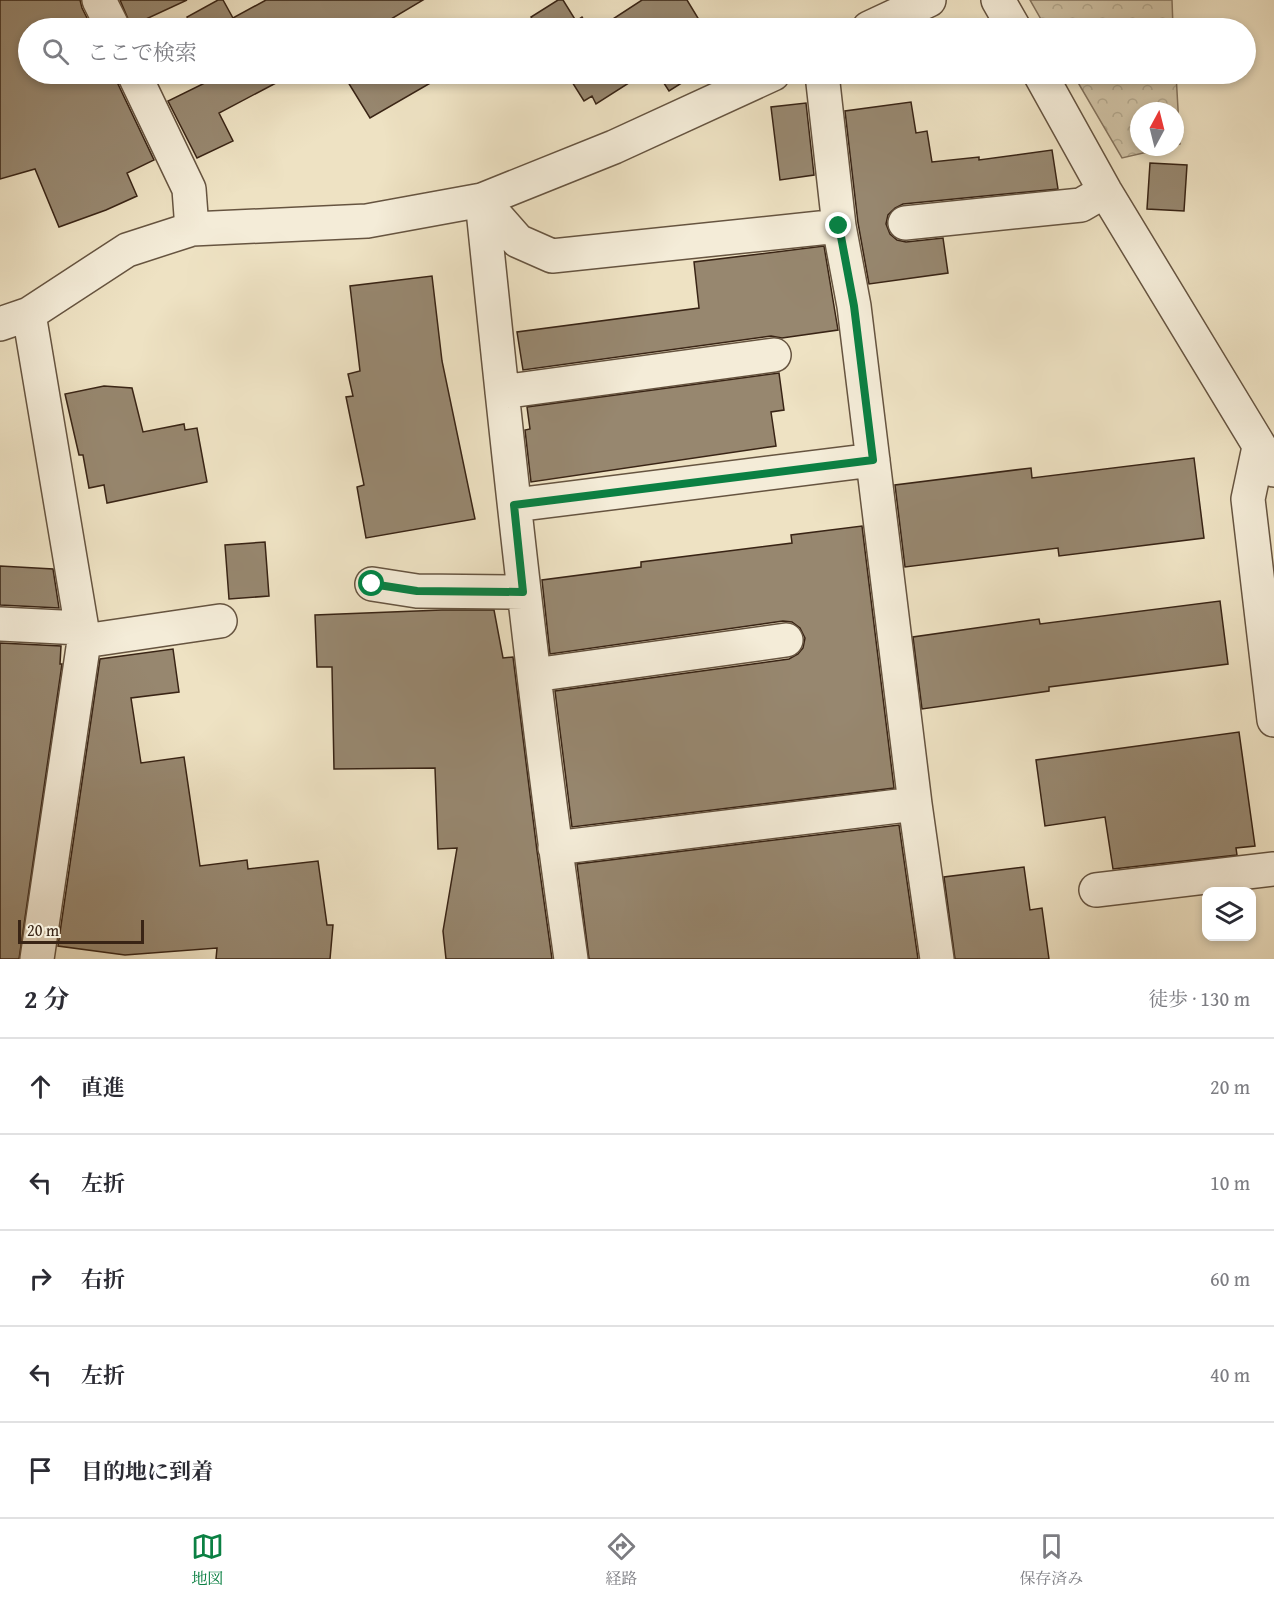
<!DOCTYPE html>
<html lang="ja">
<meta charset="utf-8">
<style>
:root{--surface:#fff;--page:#f2f2f3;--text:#2b2b33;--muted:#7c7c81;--line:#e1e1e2;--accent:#0b8043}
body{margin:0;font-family:"Gentium Book Plus","Noto Serif JP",serif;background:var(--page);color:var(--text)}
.controls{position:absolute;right:18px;bottom:18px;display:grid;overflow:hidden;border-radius:12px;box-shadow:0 3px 9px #0003}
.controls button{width:54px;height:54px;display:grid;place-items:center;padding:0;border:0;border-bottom:2px solid var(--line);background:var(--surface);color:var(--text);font:30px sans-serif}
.compass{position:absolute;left:1130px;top:102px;width:54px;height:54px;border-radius:50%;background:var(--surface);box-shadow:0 3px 9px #0003;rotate:7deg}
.scale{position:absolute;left:18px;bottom:15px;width:126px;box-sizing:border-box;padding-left:6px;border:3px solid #392415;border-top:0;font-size:16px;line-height:21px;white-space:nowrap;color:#392415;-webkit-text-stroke:4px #f4ecd8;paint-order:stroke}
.stop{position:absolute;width:18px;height:18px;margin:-14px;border:4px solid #0b8043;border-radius:50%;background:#fff}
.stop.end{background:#0b8043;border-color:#fff;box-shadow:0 2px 6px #0008}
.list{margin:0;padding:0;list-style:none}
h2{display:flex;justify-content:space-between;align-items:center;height:78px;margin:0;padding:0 24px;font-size:26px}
h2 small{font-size:20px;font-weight:400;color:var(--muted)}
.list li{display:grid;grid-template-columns:39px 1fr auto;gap:18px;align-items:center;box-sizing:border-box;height:96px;padding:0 24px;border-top:2px solid var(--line)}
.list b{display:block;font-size:22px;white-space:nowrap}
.list em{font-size:20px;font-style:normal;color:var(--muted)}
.icon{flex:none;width:33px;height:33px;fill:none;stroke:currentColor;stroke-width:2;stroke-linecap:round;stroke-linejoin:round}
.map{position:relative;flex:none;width:1274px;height:959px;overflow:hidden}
.search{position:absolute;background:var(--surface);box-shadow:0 3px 9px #0003;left:18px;right:18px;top:18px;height:66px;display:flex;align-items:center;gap:15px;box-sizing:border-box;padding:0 21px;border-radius:33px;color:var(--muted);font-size:22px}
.sheet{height:558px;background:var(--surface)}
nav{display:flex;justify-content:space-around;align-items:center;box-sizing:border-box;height:84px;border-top:2px solid var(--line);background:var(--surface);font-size:16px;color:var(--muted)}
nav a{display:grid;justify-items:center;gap:3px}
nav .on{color:var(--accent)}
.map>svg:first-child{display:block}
.park{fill:url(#park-crowns);stroke:#84735d;stroke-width:1.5}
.building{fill:#97876f;stroke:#392415;stroke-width:1.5}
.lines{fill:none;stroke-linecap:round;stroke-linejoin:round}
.minor-casing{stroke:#665440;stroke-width:36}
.minor{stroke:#f4ecd8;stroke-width:33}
.route{stroke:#0b8043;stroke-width:8}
</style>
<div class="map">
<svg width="1274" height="959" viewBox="0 0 1274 959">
<defs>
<pattern id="park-crowns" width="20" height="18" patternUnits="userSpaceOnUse" patternTransform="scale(1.5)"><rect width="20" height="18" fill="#cfc2a5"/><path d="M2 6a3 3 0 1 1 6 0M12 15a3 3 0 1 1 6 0" fill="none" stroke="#b2a78d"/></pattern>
</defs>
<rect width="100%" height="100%" fill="#eee2c3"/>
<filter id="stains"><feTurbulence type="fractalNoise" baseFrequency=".00333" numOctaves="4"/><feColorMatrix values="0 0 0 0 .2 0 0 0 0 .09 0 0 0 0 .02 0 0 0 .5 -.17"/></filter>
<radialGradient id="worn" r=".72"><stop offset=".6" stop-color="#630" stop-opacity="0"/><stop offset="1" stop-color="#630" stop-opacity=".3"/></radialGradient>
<!-- park -->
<path class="park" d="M1030 0H1172L1173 28H1046Z
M1073 74H1176L1180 144 1175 145V111H1139V147H1169L1122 158Z"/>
<!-- building -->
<path class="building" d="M0 0H80L82 8 92 28H28V74H115L117 82 154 160 127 173 137 196 106 210 59 227 35 169 0 179Z
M120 0H187L131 26Z
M218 0H223L233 18 266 0H423L376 28H193L187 17Z
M558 0H563L576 21 582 17 589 28H538L531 17Z
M642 0H687L704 28H599Z
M217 74H293L219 113 233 141 197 158 168 101 219 76Z
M343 74H446L370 118Z
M567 74H643L596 104 592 96 584 101Z
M658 74H696L669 91Z
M911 102 916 133 927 131 932 162 979 157V160L1052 150 1058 189 903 204 895 208 888 215 886 224 890 234 897 240 906 242 943 238 948 273 869 284 858 223 845 111Z
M806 103 814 175 780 180 771 107Z
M1150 163 1187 165 1184 211 1147 209Z
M824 246 838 330 782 338 771 336 523 370 517 332 699 308 694 262Z
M432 276 442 361 475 519 366 538 357 487 364 485 346 397 353 396 348 374 360 371 350 286Z
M779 373 784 410 771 412 776 446 531 482 525 430 530 429 527 407Z
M104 386 132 388 143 432 184 424 185 430 197 428 207 482 107 503 104 485 89 488 83 455H79L65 394Z
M1194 458 1204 538 1059 556 1058 548 905 567 895 485 1031 468 1032 478Z
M862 526 894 788 572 827 555 691 789 659 798 654 803 648 805 638 800 628 792 622 783 621 550 654 542 580 641 567V562L792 543 791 535Z
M265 542 269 596 229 599 225 545Z
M0 566 53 569 59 608 0 605Z
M1220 601 1228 664 1049 687V691L922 709 913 637 1039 619 1040 624Z
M442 610H494L503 658 513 657 537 851 552 959H446L443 931 457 848 438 849 435 768 334 769 332 667H317L315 615Z
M0 643 61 646 60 664H62L19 959H0Z
M173 649 179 692 131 698 141 763 184 757 200 866 247 860 248 869 318 861 327 925H333L330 959H216L217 948 125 955 58 946 100 659Z
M1239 732 1255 846 1236 848 1237 855 1113 869 1105 817 1045 826 1036 760Z
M899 825 918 959H589L577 864Z
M1024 867 1030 910 1042 908 1049 959H955L944 877Z"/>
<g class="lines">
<!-- minor casing -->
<g class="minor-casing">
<path id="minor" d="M99 0 113 28
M998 0 1014 28
M869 28 929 0
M134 74 189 189 192 229
M822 74 839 226 854 306 915 804 937 959
M1040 74 1105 191 1274 470
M482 200C508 453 535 707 571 959
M482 200 518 241 552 256 839 226
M905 223 1081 205 1105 191
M29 314 84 641 37 959
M0 324 29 314 127 250 192 229 367 221 482 200 614 147 773 74
M502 392 774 355
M1259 447 1248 499 1274 720
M515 505 873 460
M372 584 417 591 523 592
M0 624 81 628
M84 641 220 621
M534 675 786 640
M555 848 915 804
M1096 890 1274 869"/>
</g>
<!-- minor -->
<use href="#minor" class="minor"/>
</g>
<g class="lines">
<!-- route -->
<path class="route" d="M372 584 417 591 523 592 514 505 873 460 854 306 839 226"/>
</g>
<rect width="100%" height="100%" filter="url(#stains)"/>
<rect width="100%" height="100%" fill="url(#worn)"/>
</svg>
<div class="controls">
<button><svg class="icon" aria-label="layers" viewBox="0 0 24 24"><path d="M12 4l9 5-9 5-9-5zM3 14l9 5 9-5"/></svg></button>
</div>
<svg class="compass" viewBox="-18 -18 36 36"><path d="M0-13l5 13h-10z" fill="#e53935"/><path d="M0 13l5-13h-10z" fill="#7c7c81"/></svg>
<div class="scale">20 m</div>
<div class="stop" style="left:372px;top:584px"></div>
<div class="stop end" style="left:839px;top:226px"></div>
<div class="search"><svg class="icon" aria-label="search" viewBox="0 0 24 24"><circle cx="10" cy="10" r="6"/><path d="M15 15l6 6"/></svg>ここで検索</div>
</div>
<section class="sheet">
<h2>2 分<small>徒歩 · 130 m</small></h2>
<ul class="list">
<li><svg class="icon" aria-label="ahead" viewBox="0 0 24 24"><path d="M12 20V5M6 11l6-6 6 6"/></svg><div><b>直進</b></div><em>20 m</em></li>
<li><svg class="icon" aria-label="left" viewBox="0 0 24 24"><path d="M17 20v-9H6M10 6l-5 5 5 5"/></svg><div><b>左折</b></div><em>10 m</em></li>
<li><svg class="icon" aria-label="right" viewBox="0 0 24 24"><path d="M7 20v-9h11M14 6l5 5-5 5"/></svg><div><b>右折</b></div><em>60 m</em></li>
<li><svg class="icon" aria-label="left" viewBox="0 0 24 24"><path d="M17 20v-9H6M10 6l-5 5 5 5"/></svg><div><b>左折</b></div><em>40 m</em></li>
<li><svg class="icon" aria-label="arrive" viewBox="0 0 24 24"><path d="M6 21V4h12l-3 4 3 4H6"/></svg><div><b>目的地に到着</b></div></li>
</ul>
</section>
<nav>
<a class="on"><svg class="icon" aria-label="map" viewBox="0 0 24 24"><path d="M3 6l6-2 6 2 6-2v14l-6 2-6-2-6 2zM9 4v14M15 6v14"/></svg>地図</a>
<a><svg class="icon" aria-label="directions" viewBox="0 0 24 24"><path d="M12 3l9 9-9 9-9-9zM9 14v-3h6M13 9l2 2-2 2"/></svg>経路</a>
<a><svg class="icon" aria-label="saved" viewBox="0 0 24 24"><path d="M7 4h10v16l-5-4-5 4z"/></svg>保存済み</a>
</nav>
